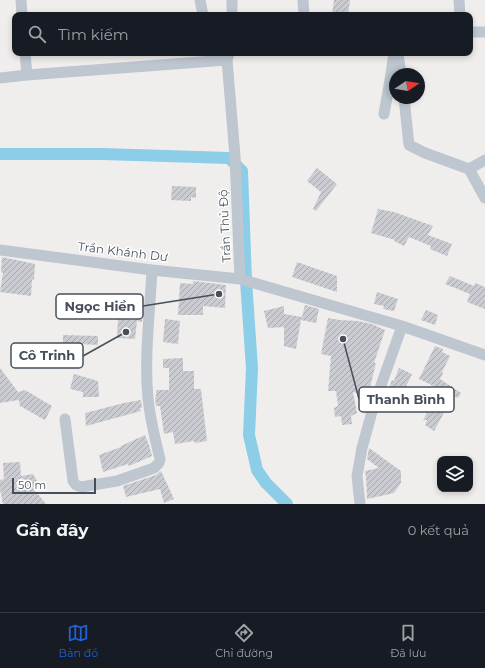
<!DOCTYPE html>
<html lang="vi">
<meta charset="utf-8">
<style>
:root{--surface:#171b24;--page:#20242c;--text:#f1f3f6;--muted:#9ea1a6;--line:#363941;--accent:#2061d7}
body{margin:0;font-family:Montserrat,sans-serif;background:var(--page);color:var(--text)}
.controls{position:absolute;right:12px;bottom:12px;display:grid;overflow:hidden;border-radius:8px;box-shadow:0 2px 6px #0003}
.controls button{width:36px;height:36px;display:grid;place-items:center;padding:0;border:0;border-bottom:1px solid var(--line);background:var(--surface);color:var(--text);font:20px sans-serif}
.compass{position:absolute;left:389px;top:68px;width:36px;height:36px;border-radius:50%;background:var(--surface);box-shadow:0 2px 6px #0003;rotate:78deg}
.scale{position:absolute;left:12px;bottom:10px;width:84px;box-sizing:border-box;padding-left:4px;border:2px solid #464f5a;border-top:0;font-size:11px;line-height:14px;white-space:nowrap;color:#464f5a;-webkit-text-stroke:3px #fff;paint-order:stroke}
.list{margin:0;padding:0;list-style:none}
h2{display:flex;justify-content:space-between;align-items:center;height:52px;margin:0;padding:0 16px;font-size:17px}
h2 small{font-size:13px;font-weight:400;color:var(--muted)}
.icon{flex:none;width:22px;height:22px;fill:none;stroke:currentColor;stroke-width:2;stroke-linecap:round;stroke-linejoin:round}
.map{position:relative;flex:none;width:485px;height:504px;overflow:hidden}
.search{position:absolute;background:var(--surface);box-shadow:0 2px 6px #0003;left:12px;right:12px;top:12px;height:44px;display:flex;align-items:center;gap:10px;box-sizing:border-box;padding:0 14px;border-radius:8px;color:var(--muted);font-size:15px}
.sheet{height:108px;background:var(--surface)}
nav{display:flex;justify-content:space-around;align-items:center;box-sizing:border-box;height:56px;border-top:1px solid var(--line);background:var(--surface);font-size:11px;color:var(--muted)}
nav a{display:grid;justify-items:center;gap:2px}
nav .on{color:var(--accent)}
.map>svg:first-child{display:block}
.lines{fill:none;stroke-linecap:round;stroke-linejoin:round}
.canal{stroke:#8ccde8;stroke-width:12}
.building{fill:url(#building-hatch)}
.minor{stroke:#bec6cf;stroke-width:11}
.labels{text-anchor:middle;stroke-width:3;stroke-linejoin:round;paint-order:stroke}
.street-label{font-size:12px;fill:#464f5a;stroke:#fff}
.leader{fill:none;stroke:#464f5a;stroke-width:1.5}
.callout-dot{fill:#464f5a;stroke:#fff;stroke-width:1.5}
.callout{fill:#fff;stroke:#464f5a;stroke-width:1.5}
.callout-label{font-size:13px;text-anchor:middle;font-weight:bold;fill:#464f5a}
</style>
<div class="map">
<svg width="485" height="504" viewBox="0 0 485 504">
<defs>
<pattern id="building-hatch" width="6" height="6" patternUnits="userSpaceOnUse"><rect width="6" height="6" fill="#caccd2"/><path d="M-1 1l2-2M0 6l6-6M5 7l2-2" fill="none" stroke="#a6a8ad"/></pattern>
</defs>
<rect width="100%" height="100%" fill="#f0eeed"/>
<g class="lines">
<!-- canal -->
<path class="canal" d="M0 154H103L229 158 242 171 246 281 252 368 249 435 257 470 266 483 287 504"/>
</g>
<!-- building -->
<path class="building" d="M334 0H350L348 15H332Z
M317 168 337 184 316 211 313 209 321 192 307 181Z
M172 186 196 187V198L191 197V201L171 200Z
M378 209 394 212 433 226 428 235 452 244 447 256 430 249 431 246 409 237 404 246 394 241 395 240 371 233Z
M2 257 35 264 34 280 32 279 31 296 0 292 3 273 1 272Z
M297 262 337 276V292L292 277Z
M450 276 474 286 475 283 485 287V309L467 302 470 294 445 284Z
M193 281 226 285 225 308 203 306V315H178L180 283 193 284Z
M377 292 398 299 394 311 383 309 384 306 374 304Z
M135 295H143L142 322 137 321 135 339 117 338 118 319 135 320Z
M305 305 319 309 316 323 301 320 296 349 284 346V327L268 328 264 311 284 306V314L302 317Z
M426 310 438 315 435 325 421 320Z
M328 318 340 320 358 321 372 324 385 330 374 363H376L368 396 353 392 357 413 351 416 352 424 342 425 341 416 335 417 334 408 338 406 336 391H328L331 356 321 354Z
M165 319 180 321 178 344 163 342Z
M63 335 98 336V345L63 343Z
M435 346 443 349 442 352 450 356 442 372 443 373 440 379 461 393 458 398 449 393 453 396 434 431 425 425 427 420H423L440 389 419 379Z
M183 358V371H194V389H201L207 441 195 443 194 441 175 444 173 432 164 434 160 406H156L155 397H156V390H169V368H163V359Z
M0 368 18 392 25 390 52 406 45 420 20 406 19 400 0 403Z
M399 368 412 374 400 399 387 393 392 380 394 381Z
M74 374 98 381 99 397H83V392L70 389Z
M141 400 142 408H140L141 411 86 426 85 413 124 403Z
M145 435 149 445 152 456 129 466 128 464 103 472 99 455 121 447V446Z
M369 448 401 471V483L394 493 367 499 366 477 365 471 379 468 367 459Z
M20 462 21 476 33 474 40 486 32 487 46 504H3L0 489V480L4 479 3 463Z
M161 471 174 499 164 503 160 489 126 497 123 486 156 475Z"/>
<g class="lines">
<!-- minor -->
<path class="minor" d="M21 0 22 15
M200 0 203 15
M303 0 304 15
M459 0 460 15
M232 15V0
M470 32H485
M25 53 27 75
M229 54 227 60 235 156 240 279
M398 54 401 74
M0 78 27 75 227 60
M404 98 409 145 425 153 469 169
M384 114 390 80 394 53
M485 160 469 169 485 198
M0 250 152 270 240 279 402 326 485 355
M65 419 73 481 76 485 81 487 117 481 154 468 159 463 160 459C155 439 150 419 148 398 144 356 150 312 152 270
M360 504 357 476 362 448 373 408 402 326"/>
</g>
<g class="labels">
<!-- street labels -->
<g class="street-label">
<text transform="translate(225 226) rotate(-93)" y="4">Trần Thủ Độ</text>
<text transform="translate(123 252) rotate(7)" y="4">Trần Khánh Dư</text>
</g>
</g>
<!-- callouts -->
<path class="leader" d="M219 294L143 306M126 332L83 356M343 339L359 399"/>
<g class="callout-dot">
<circle cx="219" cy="294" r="4"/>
<circle cx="126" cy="332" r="4"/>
<circle cx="343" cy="339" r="4"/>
</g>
<g class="callout">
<rect x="56" y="294" width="87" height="25" rx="4"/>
<rect x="11" y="343" width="72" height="25" rx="4"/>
<rect x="359" y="387" width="95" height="25" rx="4"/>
</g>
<g class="callout-label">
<text x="100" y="311">Ngọc Hiền</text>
<text x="47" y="360">Cô Trinh</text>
<text x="406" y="404">Thanh Bình</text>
</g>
</svg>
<div class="controls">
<button><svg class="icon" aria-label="layers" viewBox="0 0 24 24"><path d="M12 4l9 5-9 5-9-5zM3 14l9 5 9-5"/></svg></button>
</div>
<svg class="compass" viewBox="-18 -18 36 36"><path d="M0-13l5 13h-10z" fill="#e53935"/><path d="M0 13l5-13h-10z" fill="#9ea1a6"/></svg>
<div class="scale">50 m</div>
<div class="search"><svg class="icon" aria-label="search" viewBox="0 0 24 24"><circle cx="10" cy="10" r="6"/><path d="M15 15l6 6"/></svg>Tìm kiếm</div>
</div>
<section class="sheet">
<h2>Gần đây<small>0 kết quả</small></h2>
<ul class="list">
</ul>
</section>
<nav>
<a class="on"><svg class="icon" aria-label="map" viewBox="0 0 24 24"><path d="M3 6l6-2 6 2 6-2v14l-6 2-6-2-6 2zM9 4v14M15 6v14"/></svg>Bản đồ</a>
<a><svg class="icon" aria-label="directions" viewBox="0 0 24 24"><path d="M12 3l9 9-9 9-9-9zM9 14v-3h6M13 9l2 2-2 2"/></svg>Chỉ đường</a>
<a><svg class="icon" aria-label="saved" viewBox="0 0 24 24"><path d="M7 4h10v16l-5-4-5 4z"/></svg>Đã lưu</a>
</nav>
